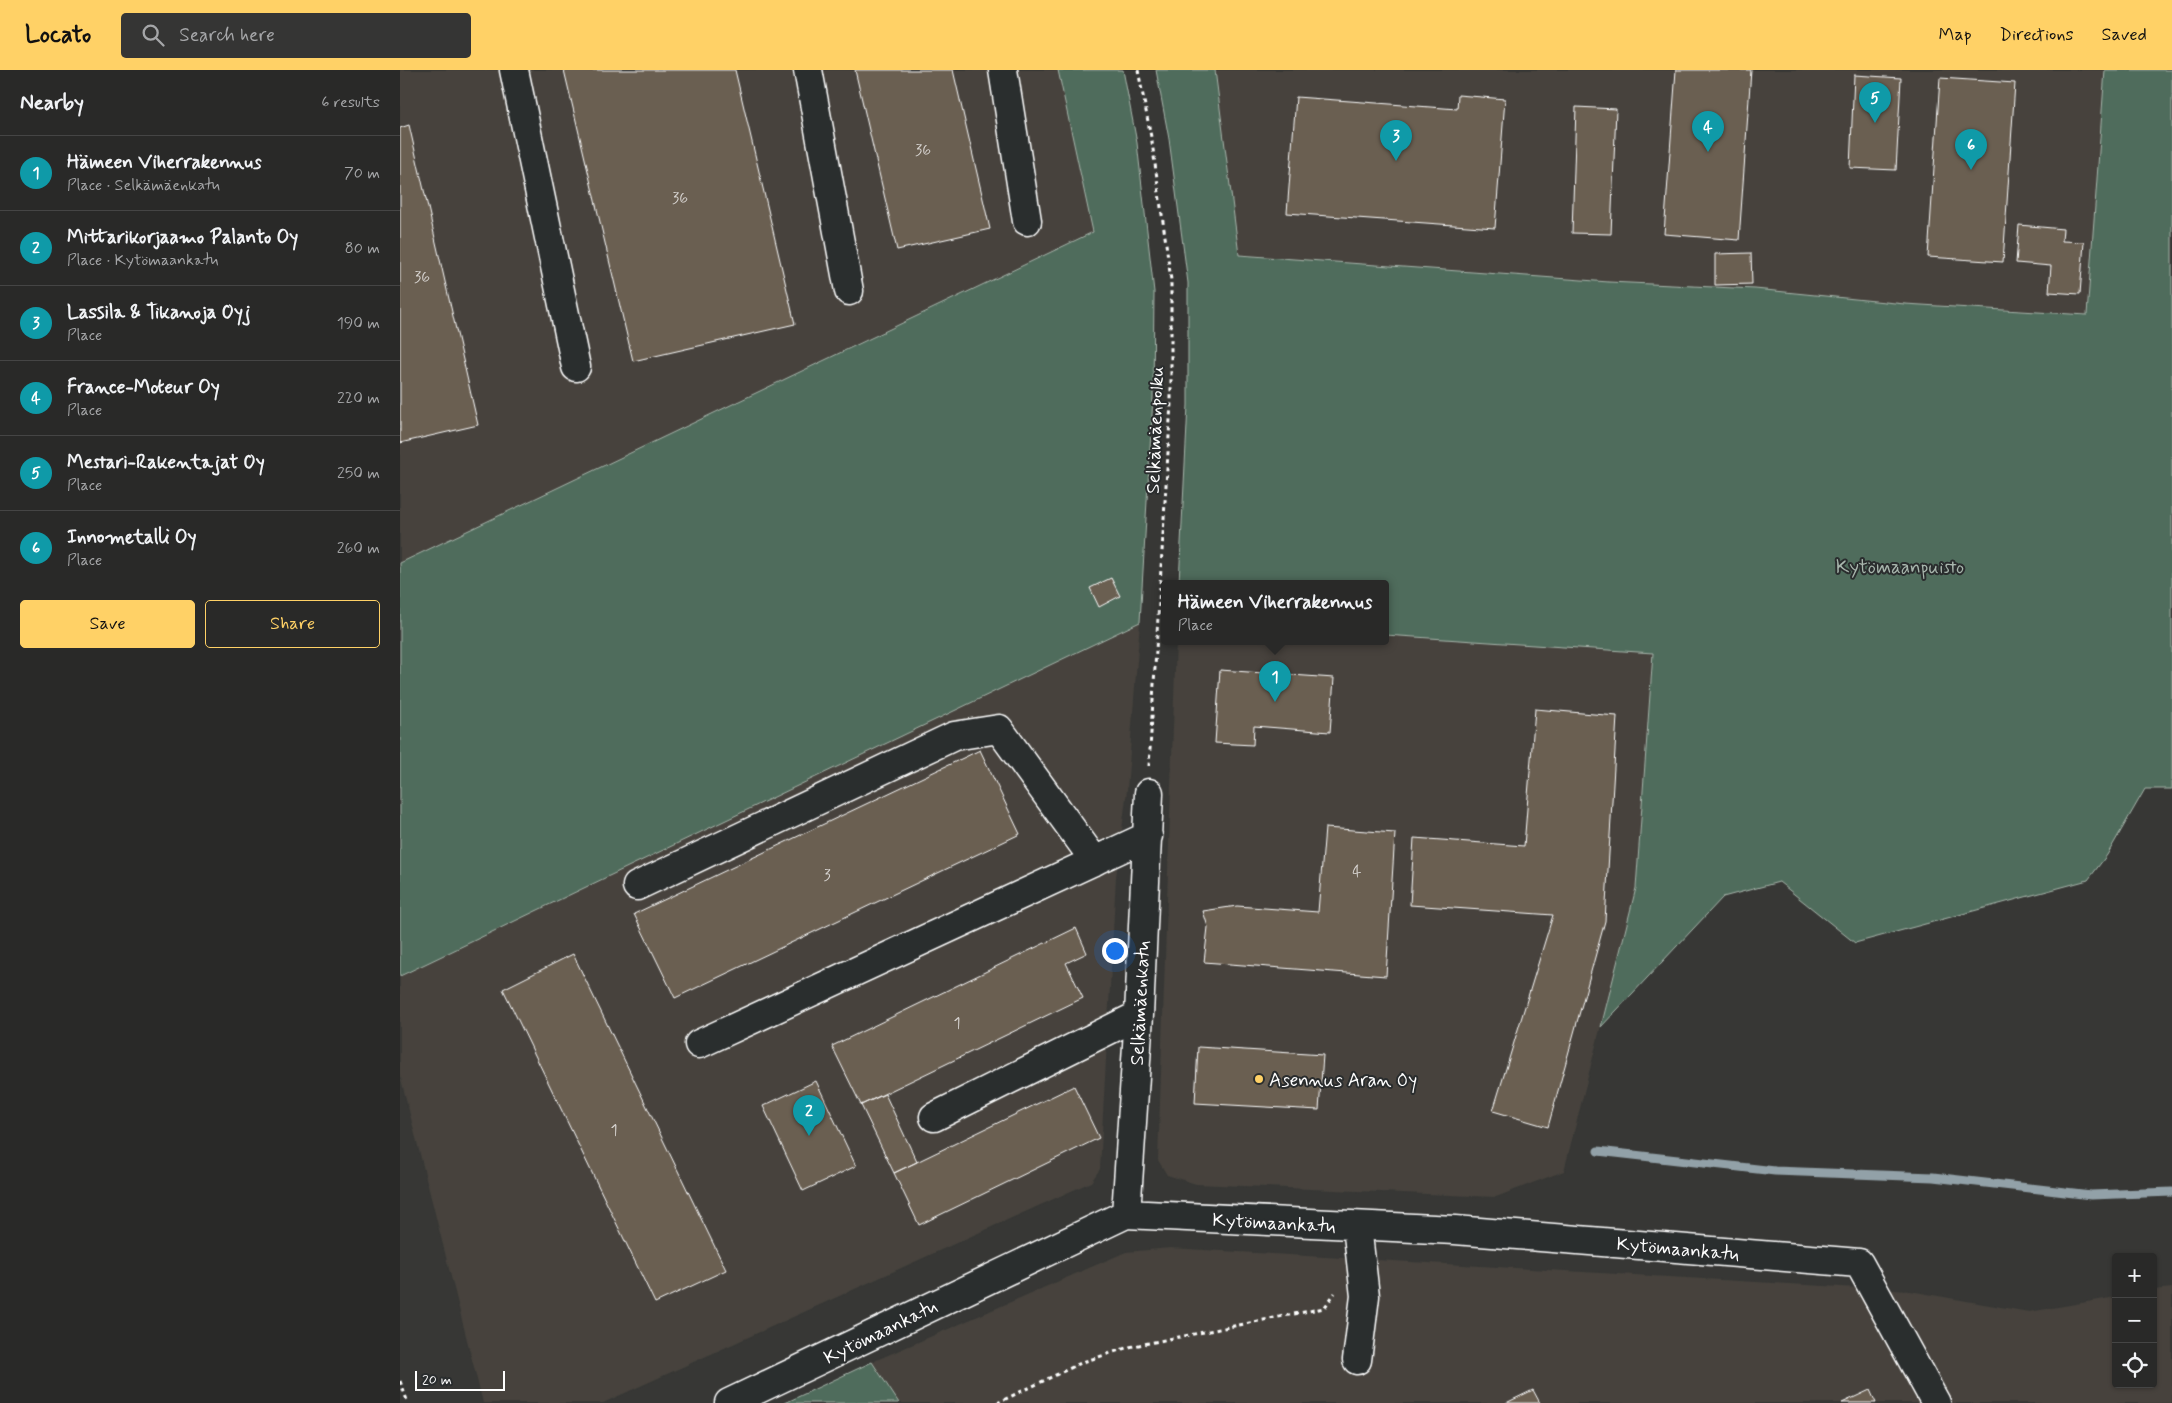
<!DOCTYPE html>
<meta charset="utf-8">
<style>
:root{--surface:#292928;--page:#353534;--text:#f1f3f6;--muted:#a5a6a8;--line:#454545;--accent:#ffd166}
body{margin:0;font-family:Mynerve,sans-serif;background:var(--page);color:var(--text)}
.controls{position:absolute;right:15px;bottom:15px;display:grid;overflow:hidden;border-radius:5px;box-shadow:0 1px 4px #0004}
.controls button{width:45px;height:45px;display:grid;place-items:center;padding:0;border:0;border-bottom:1px solid var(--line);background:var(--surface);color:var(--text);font:25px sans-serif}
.scale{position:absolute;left:15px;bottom:12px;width:90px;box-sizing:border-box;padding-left:5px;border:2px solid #fff;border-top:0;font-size:14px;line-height:18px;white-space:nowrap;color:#fff;-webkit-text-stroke:4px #2a2d2e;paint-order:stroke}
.you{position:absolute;left:714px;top:880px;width:18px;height:18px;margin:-12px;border:4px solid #fff;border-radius:50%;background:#1a73e8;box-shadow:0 0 0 8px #1a73e833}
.badge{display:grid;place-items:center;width:32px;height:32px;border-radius:50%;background:var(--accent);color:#fff;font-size:16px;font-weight:700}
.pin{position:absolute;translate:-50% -41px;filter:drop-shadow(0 1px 2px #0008)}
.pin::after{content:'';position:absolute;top:26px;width:18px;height:15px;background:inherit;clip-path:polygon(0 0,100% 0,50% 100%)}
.popup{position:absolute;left:761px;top:510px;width:228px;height:65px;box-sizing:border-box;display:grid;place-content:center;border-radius:5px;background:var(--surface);filter:drop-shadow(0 1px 4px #0005);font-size:16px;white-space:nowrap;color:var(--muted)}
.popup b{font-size:19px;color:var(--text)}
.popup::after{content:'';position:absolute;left:50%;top:100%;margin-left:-10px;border:10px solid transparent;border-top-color:var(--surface)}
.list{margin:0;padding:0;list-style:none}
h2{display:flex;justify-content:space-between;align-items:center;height:65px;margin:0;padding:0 20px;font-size:21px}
h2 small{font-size:16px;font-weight:400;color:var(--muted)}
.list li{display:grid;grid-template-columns:32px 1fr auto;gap:15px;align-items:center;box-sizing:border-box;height:75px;padding:0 20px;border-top:1px solid var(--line)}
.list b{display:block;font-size:19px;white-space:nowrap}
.list p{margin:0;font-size:16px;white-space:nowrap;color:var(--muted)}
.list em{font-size:16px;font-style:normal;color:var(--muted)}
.actions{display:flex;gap:10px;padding:15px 20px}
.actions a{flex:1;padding:11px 0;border:1px solid var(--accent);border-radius:5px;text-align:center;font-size:18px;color:var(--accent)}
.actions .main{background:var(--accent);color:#111}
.icon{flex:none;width:28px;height:28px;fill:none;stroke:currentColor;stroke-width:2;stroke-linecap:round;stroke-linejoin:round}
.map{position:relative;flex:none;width:1772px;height:1333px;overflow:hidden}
header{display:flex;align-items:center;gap:30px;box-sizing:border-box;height:70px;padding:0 25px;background:var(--accent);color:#111}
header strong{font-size:24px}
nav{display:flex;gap:28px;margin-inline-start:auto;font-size:18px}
.search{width:350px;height:45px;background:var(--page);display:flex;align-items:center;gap:12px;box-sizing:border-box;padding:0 18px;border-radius:5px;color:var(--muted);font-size:19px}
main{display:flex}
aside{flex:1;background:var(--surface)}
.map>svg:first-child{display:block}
.built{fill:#46433d}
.green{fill:#506c5b;stroke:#a8b6ad}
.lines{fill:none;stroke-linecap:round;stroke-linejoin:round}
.stream{stroke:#92a1a8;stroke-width:9}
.building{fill:#6a5e51;stroke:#fff}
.minor-casing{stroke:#fff;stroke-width:31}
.path{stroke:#fff;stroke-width:3;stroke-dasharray:4 4;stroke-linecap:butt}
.minor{stroke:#2a2d2e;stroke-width:28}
.poi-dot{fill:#ffd166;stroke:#2a2d2e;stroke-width:2}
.labels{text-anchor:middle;stroke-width:4;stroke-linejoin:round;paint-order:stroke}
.number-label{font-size:16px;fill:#dad7d4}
.street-label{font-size:19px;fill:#fff;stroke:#2a2d2e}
.park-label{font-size:19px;fill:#a8b6ad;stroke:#2a2d2e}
.poi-label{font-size:19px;fill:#fff;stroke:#2a2d2e;text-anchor:start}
</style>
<header>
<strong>Locato</strong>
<div class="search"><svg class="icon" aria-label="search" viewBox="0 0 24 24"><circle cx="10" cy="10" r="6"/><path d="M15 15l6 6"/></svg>Search here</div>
<nav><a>Map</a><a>Directions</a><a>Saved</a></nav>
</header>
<main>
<aside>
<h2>Nearby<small>6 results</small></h2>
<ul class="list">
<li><span class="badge" style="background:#0f9aa8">1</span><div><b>Hämeen Viherrakennus</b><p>Place · Selkämäenkatu</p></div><em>70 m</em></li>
<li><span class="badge" style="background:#0f9aa8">2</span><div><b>Mittarikorjaamo Palanto Oy</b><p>Place · Kytömaankatu</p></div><em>80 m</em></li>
<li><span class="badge" style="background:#0f9aa8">3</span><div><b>Lassila &amp; Tikanoja Oyj</b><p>Place</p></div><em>190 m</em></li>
<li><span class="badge" style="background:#0f9aa8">4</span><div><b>France-Moteur Oy</b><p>Place</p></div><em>220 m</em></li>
<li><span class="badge" style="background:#0f9aa8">5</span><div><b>Mestari-Rakentajat Oy</b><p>Place</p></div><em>250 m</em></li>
<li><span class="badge" style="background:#0f9aa8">6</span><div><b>Innometalli Oy</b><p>Place</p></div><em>260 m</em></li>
</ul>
<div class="actions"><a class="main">Save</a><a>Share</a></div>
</aside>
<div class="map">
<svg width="1772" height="1333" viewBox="0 0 1772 1333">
<rect width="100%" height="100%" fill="#373735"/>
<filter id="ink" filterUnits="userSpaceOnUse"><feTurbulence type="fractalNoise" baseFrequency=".02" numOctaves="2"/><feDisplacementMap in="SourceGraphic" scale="10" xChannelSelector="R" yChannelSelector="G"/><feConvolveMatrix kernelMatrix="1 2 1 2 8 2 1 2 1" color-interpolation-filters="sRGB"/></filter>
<g filter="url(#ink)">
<!-- built -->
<path class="built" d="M0 0H658L693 162 0 493Z
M815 0H1705L1687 245 1505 234 1355 219 1209 212 839 185Z
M740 552 727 720 716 807 700 1099 691 1112 203 1333H83L0 1005V906Z
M985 565 1253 582 1236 818 1164 1101 1096 1127 796 1114 767 1105 758 1090 776 571H985Z
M770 1178 1510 1221 1629 1242 1716 1227V1314H1753V1220L1772 1218V1333H499L472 1292 726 1182Z"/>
<!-- green -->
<path class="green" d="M658 0H723L737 73 754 222 753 327 740 552 0 906V493L693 162Z
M756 0H815L839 185 1209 212 1355 219 1505 234 1687 245 1705 0H1772V719H1745L1707 785 1688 810 1455 873 1379 812 1323 827 1201 957 1236 818 1253 583 985 565V513H779L788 335V213L769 69Z
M472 1292 499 1333H385Z"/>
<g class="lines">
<!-- stream -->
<path class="stream" d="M1198 1081 1375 1101 1533 1107 1691 1125 1772 1122"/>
</g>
<!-- building -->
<path class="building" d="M164 0H335L395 254 233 291Z
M455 0H553L590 159 497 180Z
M1276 0H1351L1339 170 1264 164Z
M1454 5 1501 8 1496 100 1450 98Z
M1540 8 1615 13 1603 192 1528 187Z
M1058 25 1105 29 1095 158 887 143 896 27 1057 39Z
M1176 37 1216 39 1211 164 1172 163Z
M9 55 78 355 0 373V58Z
M1619 155 1663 159 1662 171 1684 172 1680 224 1649 222 1651 196 1616 193Z
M1351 183 1352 214 1315 215V184Z
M711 508 720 526 699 537 690 518Z
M820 600 934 608 930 662 854 656 853 675 815 673Z
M1135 639 1217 646 1205 851 1148 1057 1093 1041 1153 845 1010 835 1014 768 1124 776Z
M580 680 620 764 275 928 234 844Z
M925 758 995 763 986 906 804 892 808 857 803 841 837 836 918 842Z
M676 858 687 883 666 893 683 928 461 1035 432 976Z
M173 884 326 1200 255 1233 103 919Z
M798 977 923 985 919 1040 795 1033Z
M416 1011 456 1096 403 1121 363 1036Z
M674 1016 699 1068 519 1155 494 1103Z
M485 1024 517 1092 494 1103 461 1035Z
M1133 1320 1140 1333H1106Z
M1470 1320 1476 1333H1442Z"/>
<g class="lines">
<!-- minor casing -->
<g class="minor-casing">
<path id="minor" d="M114 0 176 297
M408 0 449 221
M603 0 627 151
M237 816 554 666 599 659 695 791
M299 974 748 766
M534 1047 739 945
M726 1144 739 945 749 723
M957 1290 965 1226 957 1156
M329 1333 726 1144 1055 1160 1459 1193 1536 1333"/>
</g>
<!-- path -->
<path class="path" d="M738 0 752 72 771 210V333L749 696
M0 1311 8 1333
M597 1333 683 1292 729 1277 924 1238 935 1223"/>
<!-- minor -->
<use href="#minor" class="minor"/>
</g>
</g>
<!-- markers -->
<circle class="poi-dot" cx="859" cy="1009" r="5"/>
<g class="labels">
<!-- number labels -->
<g class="number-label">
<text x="523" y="85">36</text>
<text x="280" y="133">36</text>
<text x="22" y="212">36</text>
<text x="957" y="806">4</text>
<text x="427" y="810">3</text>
<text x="557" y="958">1</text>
<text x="214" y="1065">1</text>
</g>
<!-- street labels -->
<g class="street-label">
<text transform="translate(754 360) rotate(-88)" y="7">Selkämäenpolku</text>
<text transform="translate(739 933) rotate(-87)" y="7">Selkämäenkatu</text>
<text transform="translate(874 1152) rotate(3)" y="7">Kytömaankatu</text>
<text transform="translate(1278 1178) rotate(5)" y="7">Kytömaankatu</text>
<text transform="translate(480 1261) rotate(-26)" y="7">Kytömaankatu</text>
</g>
<!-- park labels -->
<g class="park-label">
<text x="1500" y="503">Kytömaanpuisto</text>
</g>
<!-- poi labels -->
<g class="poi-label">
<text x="869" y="1016">Asennus Aran Oy</text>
</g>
</g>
</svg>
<div class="controls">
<button>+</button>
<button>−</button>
<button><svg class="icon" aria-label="locate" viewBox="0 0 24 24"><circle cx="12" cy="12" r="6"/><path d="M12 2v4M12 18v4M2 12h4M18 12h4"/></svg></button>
</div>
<div class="scale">20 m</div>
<div class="you"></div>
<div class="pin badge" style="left:875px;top:632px;background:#0f9aa8">1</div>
<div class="popup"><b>Hämeen Viherrakennus</b>Place</div>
<div class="pin badge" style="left:409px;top:1066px;background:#0f9aa8">2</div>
<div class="pin badge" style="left:996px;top:91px;background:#0f9aa8">3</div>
<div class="pin badge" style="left:1308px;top:82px;background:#0f9aa8">4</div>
<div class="pin badge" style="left:1475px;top:53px;background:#0f9aa8">5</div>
<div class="pin badge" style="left:1571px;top:100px;background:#0f9aa8">6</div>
</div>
</main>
